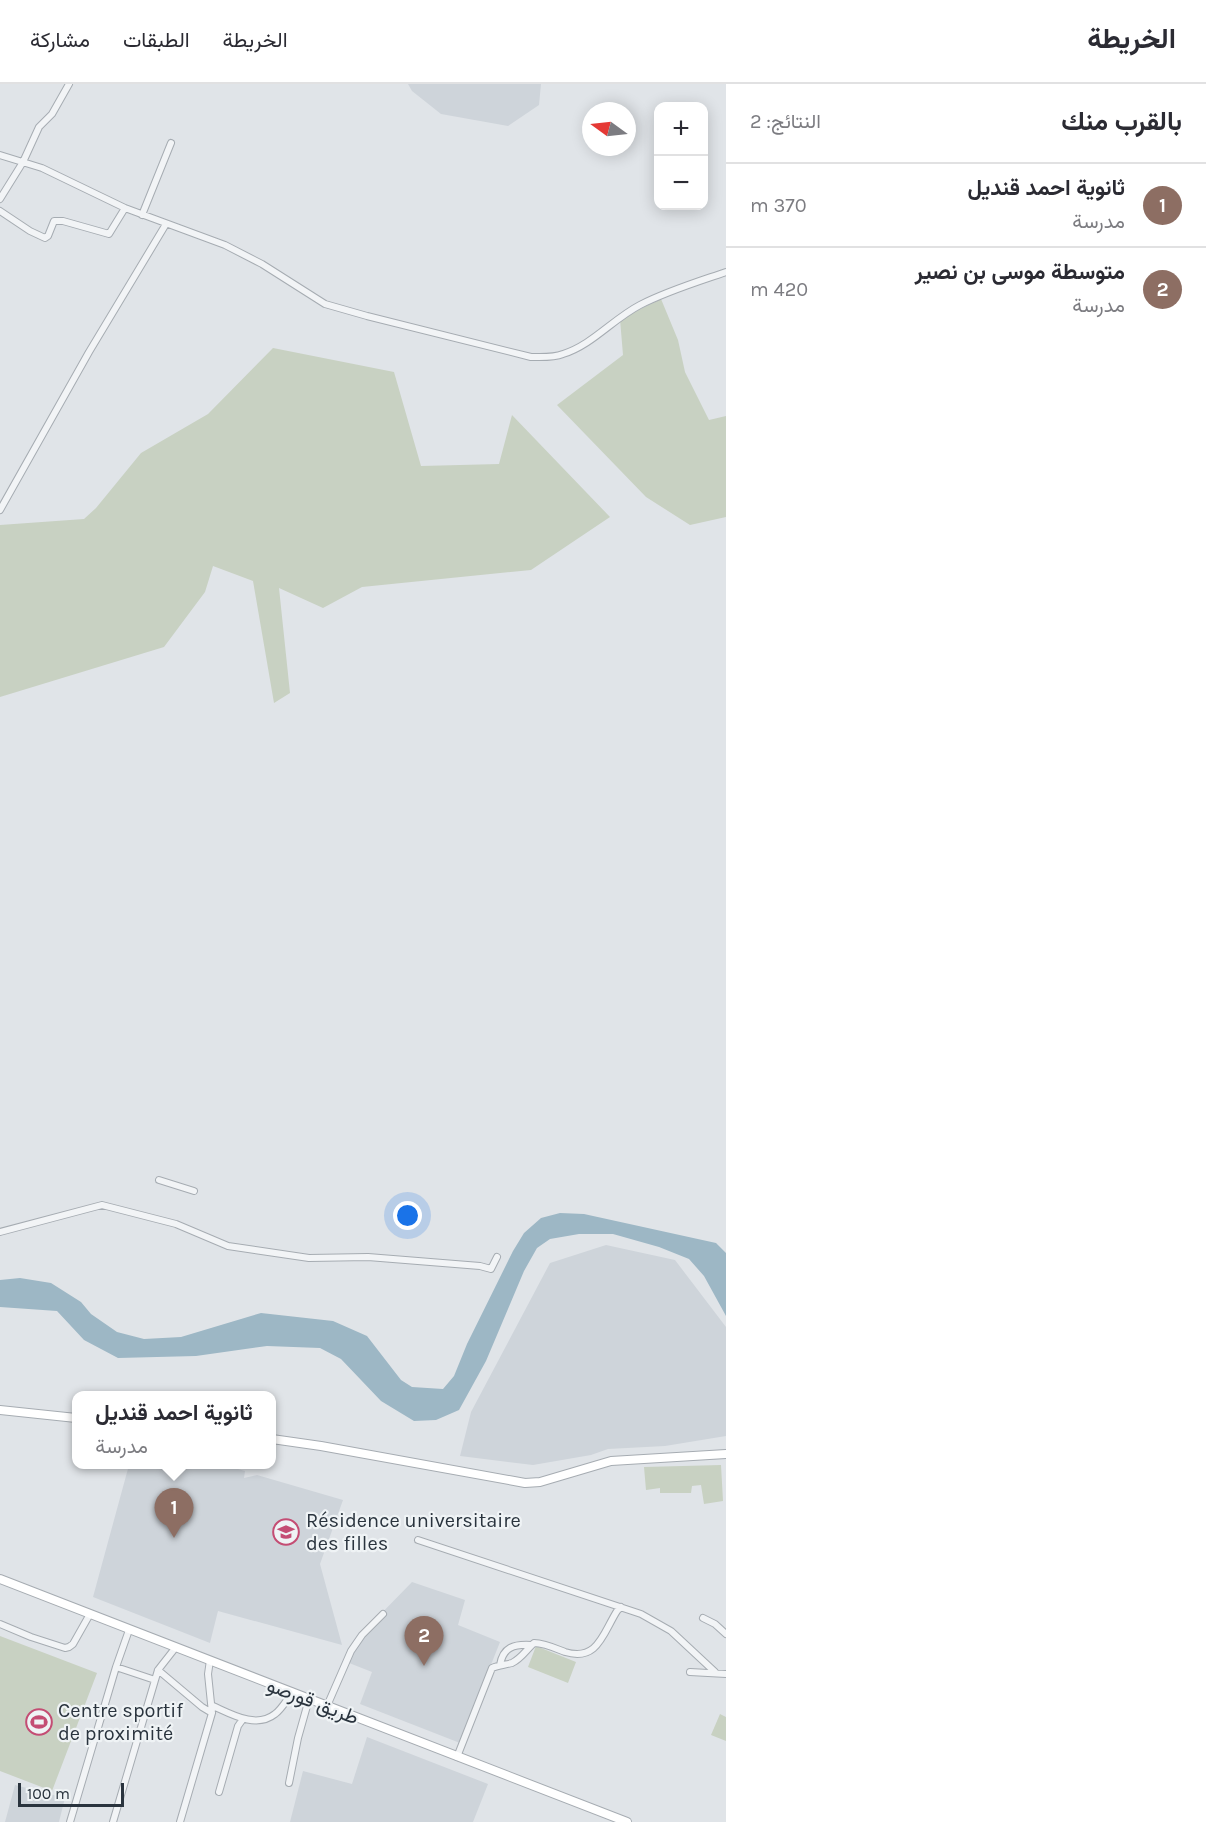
<!DOCTYPE html>
<html lang="ar">
<meta charset="utf-8">
<style>
:root{--surface:#fff;--page:#f7f7f7;--text:#2b2b33;--muted:#7c7c81;--line:#e1e1e2;--accent:#d93025}
body{margin:0;font-family:Karla,Vazirmatn,sans-serif;background:var(--page);color:var(--text);direction:rtl}
.controls{position:absolute;right:18px;top:18px;display:grid;overflow:hidden;border-radius:12px;box-shadow:0 3px 15px #0003}
.controls button{width:54px;height:54px;display:grid;place-items:center;padding:0;border:0;border-bottom:2px solid var(--line);background:var(--surface);color:var(--text);font:30px sans-serif}
.compass{position:absolute;left:582px;top:18px;width:54px;height:54px;border-radius:50%;background:var(--surface);box-shadow:0 3px 15px #0003;rotate:285deg}
.scale{position:absolute;left:18px;bottom:15px;width:106px;box-sizing:border-box;padding-left:6px;border:3px solid #2a343e;border-top:0;font-size:16px;line-height:21px;white-space:nowrap;color:#2a343e;-webkit-text-stroke:4px #eff3f5;paint-order:stroke}
.you{position:absolute;left:408px;top:1132px;width:21px;height:21px;margin:-15px;border:4px solid #fff;border-radius:50%;background:#1a73e8;box-shadow:0 0 0 9px #1a73e833}
.badge{display:grid;place-items:center;width:39px;height:39px;border-radius:50%;background:var(--accent);color:#fff;font-size:20px;font-weight:700}
.pin{position:absolute;translate:-50% -50px;filter:drop-shadow(0 2px 3px #0008)}
.pin::after{content:'';position:absolute;top:32px;width:21px;height:18px;background:inherit;clip-path:polygon(0 0,100% 0,50% 100%)}
.popup{position:absolute;left:72px;top:1307px;width:204px;height:78px;box-sizing:border-box;display:grid;place-content:center;border-radius:12px;background:var(--surface);filter:drop-shadow(0 2px 4px #0005);font-size:20px;white-space:nowrap;color:var(--muted)}
.popup b{font-size:22px;color:var(--text)}
.popup::after{content:'';position:absolute;left:50%;top:100%;margin-left:-12px;border:12px solid transparent;border-top-color:var(--surface)}
.list{margin:0;padding:0;list-style:none}
h2{display:flex;justify-content:space-between;align-items:center;height:78px;margin:0;padding:0 24px;font-size:26px}
h2 small{font-size:20px;font-weight:400;color:var(--muted)}
.list li{display:grid;grid-template-columns:39px 1fr auto;gap:18px;align-items:center;box-sizing:border-box;height:84px;padding:0 24px;border-top:2px solid var(--line)}
.list b{display:block;font-size:22px;white-space:nowrap}
.list p{margin:0;font-size:20px;white-space:nowrap;color:var(--muted)}
.list em{font-size:20px;font-style:normal;color:var(--muted)}
.map{position:relative;flex:none;width:726px;height:1738px;overflow:hidden;direction:ltr}
header{display:flex;align-items:center;gap:36px;box-sizing:border-box;height:84px;padding:0 30px;background:var(--surface);border-bottom:2px solid var(--line)}
header strong{font-size:28px}
nav{display:flex;gap:33px;margin-inline-start:auto;font-size:21px}
main{display:flex}
aside{flex:1;background:var(--surface)}
.map>svg:first-child{display:block}
.built{fill:#ced4da}
.green{fill:#c8d1c2}
.water{fill:#9db7c5}
.lines{fill:none;stroke-linecap:round;stroke-linejoin:round}
.street-casing{stroke:#a6acb2;stroke-width:8}
.secondary-casing{stroke:#a6acb2;stroke-width:10}
.street{stroke:#f2f4f6;stroke-width:6}
.secondary{stroke:#fff;stroke-width:8}
.labels{text-anchor:middle;stroke-width:4.5;stroke-linejoin:round;paint-order:stroke}
.poi-label{font-size:20px;fill:#2a343e;stroke:#eff3f5;text-anchor:start}
.street-label{font-size:20px;fill:#2a343e;stroke:#eff3f5}
</style>
<header>
<strong>الخريطة</strong>
<nav><a>الخريطة</a><a>الطبقات</a><a>مشاركة</a></nav>
</header>
<main>
<aside>
<h2>بالقرب منك<small>النتائج: 2</small></h2>
<ul class="list">
<li><span class="badge" style="background:#8d6e63">1</span><div><b>ثانوية احمد قنديل</b><p>مدرسة</p></div><em>370 m</em></li>
<li><span class="badge" style="background:#8d6e63">2</span><div><b>متوسطة موسى بن نصير</b><p>مدرسة</p></div><em>420 m</em></li>
</ul>
</aside>
<div class="map">
<svg width="726" height="1738" viewBox="0 0 726 1738">
<rect width="100%" height="100%" fill="#e0e4e8"/>
<!-- built -->
<path class="built" d="M408 0H541L539 21 508 42 441 30 412 7Z
M606 1161 675 1176 726 1243V1352L665 1362 608 1365 591 1371 533 1381 460 1372 471 1328 550 1179Z
M129 1381H189L198 1385 199 1381H239L238 1385 245 1387 244 1394 257 1391 343 1416 320 1480 342 1561 218 1527 210 1559 93 1513Z
M412 1498 465 1516 458 1541 500 1558 460 1659 360 1620 372 1588 344 1577 372 1539Z
M367 1653 488 1700 473 1738H290L303 1687 352 1700Z
M15 1701 65 1714 59 1738H5Z"/>
<!-- green -->
<path class="green" d="M661 215 678 256 685 288 709 336 726 332V433L690 441 646 413 557 321 623 271 620 235Z
M273 264 394 288 421 382 499 380 512 331 610 433 531 486 362 503 323 524 279 504 290 609 274 619 253 497 213 482 205 508 164 563 0 613V441L84 435 96 424 141 369 208 330Z
M721 1381 723 1417 704 1420 701 1401 692 1402 691 1409H660V1404L646 1406 644 1383Z
M0 1552 97 1589 52 1707 0 1687Z
M536 1562 576 1578 568 1599 528 1583Z
M720 1630 726 1633V1657L711 1651Z"/>
<!-- water -->
<path class="water" d="M560 1129 584 1130 716 1159 726 1169V1232L704 1192 689 1175 659 1163 613 1150H579L550 1155 537 1164 524 1187 486 1277 459 1326 436 1336 414 1337 381 1317 341 1275 320 1264 267 1262 196 1272 118 1274 84 1256 57 1227 0 1223V1196L20 1194 51 1199 81 1218 91 1230 117 1248 144 1255 181 1253 261 1229 333 1237 367 1252 401 1296 412 1303 443 1305 454 1292 467 1260 513 1167 524 1149 541 1134Z"/>
<g class="lines">
<!-- street casing -->
<g class="street-casing">
<path id="street" d="M0 71 42 84 125 124 225 161 262 180 325 220 367 232 531 273C542 273 553 274 563 270 592 261 613 235 640 221 667 207 697 198 726 188
M0 115 23 78 39 43 52 30 69 0
M0 127 30 147 45 154 48 152 54 137H63L109 150 125 124
M142 131 171 59
M0 426 89 268 166 140
M159 1096 194 1107
M0 1148 102 1121 176 1140 228 1162 309 1174 368 1173 480 1182 491 1185 497 1173
M418 1456 641 1530 671 1547 715 1588
M703 1534 715 1540 726 1550
M0 1540 31 1553 65 1564 69 1563 73 1560 90 1530
M500 1581C503 1563 514 1560 531 1561
M116 1583 155 1596
M158 1586 202 1623 212 1629
M690 1588 726 1590
M213 1622C231 1630 256 1645 275 1630 282 1625 287 1615 293 1608
M327 1622 351 1567 362 1551 383 1530
M457 1673 492 1584C498 1581 505 1581 512 1579 522 1574 526 1566 534 1559 544 1559 555 1564 565 1568 598 1578 603 1549 617 1527L621 1523
M289 1699 298 1654 309 1615
M219 1708 238 1642 243 1635
M70 1738 116 1583 129 1546
M113 1738 158 1586 176 1563
M180 1738 212 1629 208 1590 210 1576"/>
</g>
<!-- secondary casing -->
<g class="secondary-casing">
<path id="secondary" d="M0 1326 76 1334
M272 1355 321 1362 525 1399 540 1398 611 1377 726 1370
M0 1495 627 1738"/>
</g>
<!-- street -->
<use href="#street" class="street"/>
<!-- secondary -->
<use href="#secondary" class="secondary"/>
</g>
<!-- icons -->
<defs>
<g id="university-ring" transform="scale(1.35)"><circle r="9.5" fill="#eff3f5" stroke="#c44d74" stroke-width="1.5"/><path d="M0-5L7-2L0 1L-7-2ZM-4 1L0 2.5L4 1V4Q0 6-4 4Z" fill="#c44d74"/></g>
<g id="stadium-ring" transform="scale(1.35)"><circle r="9.5" fill="#eff3f5" stroke="#c44d74" stroke-width="1.5"/><path d="M0-5a6.5 5 0 1 0 0 10a6.5 5 0 1 0 0-10ZM-3.5-1.8h7v3.6h-7Z" fill="#c44d74"/></g>
</defs>
<g fill-rule="evenodd">
<use href="#university-ring" x="286" y="1448"/>
<use href="#stadium-ring" x="39" y="1638"/>
</g>
<g class="labels">
<!-- poi labels -->
<g class="poi-label">
<text x="306" y="1443">Résidence universitaire<tspan x="306" dy="23">des filles</tspan></text>
<text x="58" y="1633">Centre sportif<tspan x="58" dy="23">de proximité</tspan></text>
</g>
<!-- street labels -->
<g class="street-label">
<text transform="translate(313 1617) rotate(21)" y="7">طريق قورصو</text>
</g>
</g>
</svg>
<div class="controls">
<button>+</button>
<button>−</button>
</div>
<svg class="compass" viewBox="-18 -18 36 36"><path d="M0-13l5 13h-10z" fill="#e53935"/><path d="M0 13l5-13h-10z" fill="#7c7c81"/></svg>
<div class="scale">100 m</div>
<div class="you"></div>
<div class="pin badge" style="left:174px;top:1454px;background:#8d6e63">1</div>
<div class="popup"><b>ثانوية احمد قنديل</b>مدرسة</div>
<div class="pin badge" style="left:424px;top:1582px;background:#8d6e63">2</div>
</div>
</main>
